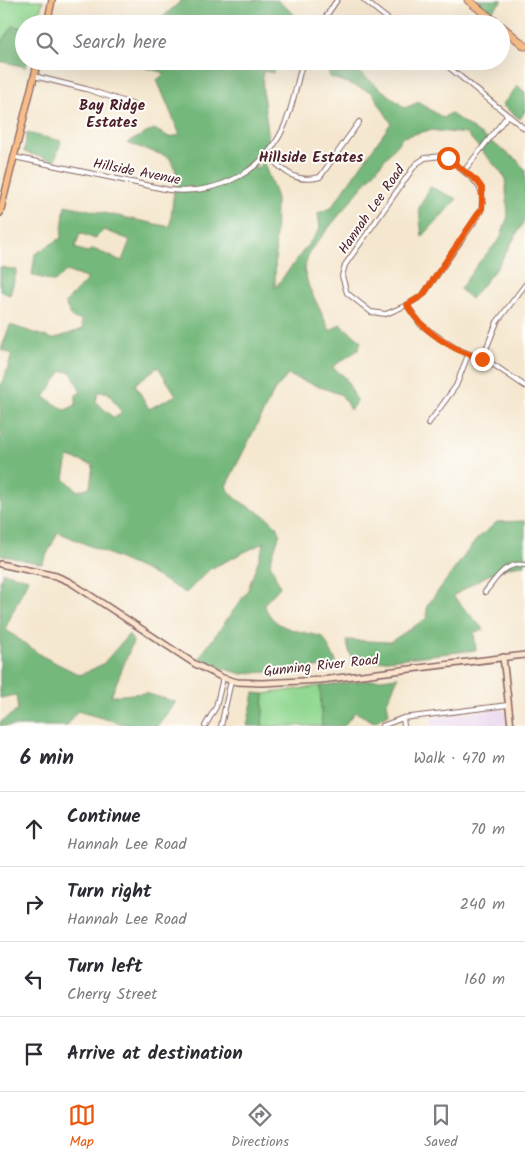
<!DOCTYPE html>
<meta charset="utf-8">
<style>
:root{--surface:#fff;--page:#f7f7f7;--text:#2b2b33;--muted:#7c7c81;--line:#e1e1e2;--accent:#ea580c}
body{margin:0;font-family:Kalam,sans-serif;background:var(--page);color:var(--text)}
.stop{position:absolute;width:15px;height:15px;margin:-11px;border:4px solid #ea580c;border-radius:50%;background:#fff}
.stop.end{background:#ea580c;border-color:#fff;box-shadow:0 1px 5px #0008}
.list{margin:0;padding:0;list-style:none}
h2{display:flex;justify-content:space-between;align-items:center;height:65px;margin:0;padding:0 20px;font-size:21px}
h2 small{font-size:16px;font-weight:400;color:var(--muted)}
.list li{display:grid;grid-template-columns:32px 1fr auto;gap:15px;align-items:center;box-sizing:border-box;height:75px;padding:0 20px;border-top:1px solid var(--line)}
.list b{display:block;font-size:19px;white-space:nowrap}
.list p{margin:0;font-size:16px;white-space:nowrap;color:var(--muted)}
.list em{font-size:16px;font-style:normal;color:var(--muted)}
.icon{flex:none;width:28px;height:28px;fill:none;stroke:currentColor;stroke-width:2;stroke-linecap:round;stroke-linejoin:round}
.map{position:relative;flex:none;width:525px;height:726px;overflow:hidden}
.search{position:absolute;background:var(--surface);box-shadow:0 5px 20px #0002;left:15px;right:15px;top:15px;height:55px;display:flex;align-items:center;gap:12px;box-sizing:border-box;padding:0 18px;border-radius:28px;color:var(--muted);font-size:19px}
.sheet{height:365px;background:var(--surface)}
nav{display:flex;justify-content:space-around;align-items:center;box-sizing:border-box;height:70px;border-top:1px solid var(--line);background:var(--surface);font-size:14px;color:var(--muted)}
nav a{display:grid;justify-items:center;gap:2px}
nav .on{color:var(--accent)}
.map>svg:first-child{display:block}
.built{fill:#e8d2ef}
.green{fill:#92d892;stroke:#6e7c5e}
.forest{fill:#75b87c;stroke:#606c54;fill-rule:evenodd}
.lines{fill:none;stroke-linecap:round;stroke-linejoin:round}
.street-casing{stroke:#866564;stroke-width:6}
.secondary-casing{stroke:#866564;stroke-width:8}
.primary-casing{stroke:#866564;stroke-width:8}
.highway-casing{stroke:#866564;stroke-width:9}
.street{stroke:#fff;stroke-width:4}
.secondary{stroke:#fce5cf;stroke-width:5}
.primary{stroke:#f8bd88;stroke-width:5.5}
.highway{stroke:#f8bd88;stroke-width:7}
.route{stroke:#ea580c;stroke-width:6}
.labels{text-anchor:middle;stroke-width:4;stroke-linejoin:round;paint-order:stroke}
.street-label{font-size:14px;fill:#4a1f2b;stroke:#fdfcf7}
.neighbourhood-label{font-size:15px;font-weight:bold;fill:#4a1f2b;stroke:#fdfcf7}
</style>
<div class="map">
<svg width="525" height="726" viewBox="0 0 525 726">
<rect width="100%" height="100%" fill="#fdfcf7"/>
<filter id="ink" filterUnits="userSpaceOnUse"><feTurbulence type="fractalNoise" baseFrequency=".02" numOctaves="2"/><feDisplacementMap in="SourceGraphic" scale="10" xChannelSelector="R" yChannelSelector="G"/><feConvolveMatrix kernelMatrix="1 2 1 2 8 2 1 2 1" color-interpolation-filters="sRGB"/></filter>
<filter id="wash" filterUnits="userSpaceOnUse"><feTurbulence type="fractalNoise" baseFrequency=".0096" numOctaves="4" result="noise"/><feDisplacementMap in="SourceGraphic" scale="20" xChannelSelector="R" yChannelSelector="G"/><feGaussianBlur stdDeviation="1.12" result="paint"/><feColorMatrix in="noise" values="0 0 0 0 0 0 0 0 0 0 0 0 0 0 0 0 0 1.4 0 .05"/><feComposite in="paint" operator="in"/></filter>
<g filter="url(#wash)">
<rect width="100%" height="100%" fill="#f5e7cf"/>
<!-- built -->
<path class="built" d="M498 709 503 710 506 714 507 726H433L431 718Z"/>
<!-- green -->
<path class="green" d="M0 0H43L37 24H24V28L13 26 0 45Z
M320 686 322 726H262L264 694Z"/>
<!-- forest -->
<path class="forest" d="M182 0H277L295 15 290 24H155Z
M475 0H503L491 12Z
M13 26 24 28V61H28L26 67 0 61V45Z
M120 61H275L273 73 263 71C261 94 267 118 269 142L256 158V170L263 161 276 195 275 288 320 229 318 213 331 208 391 123 372 92 330 77 325 61H345L405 108 419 102 443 118 450 113 517 160 525 170V220L498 266 471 299 460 289 480 261 500 239 508 216 505 177 467 134 430 130 403 137 309 252 304 270 309 287 330 331 340 324 361 341 358 350 332 367 345 377 357 401 350 410 342 395 288 375 274 391 226 486C238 509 270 510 280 533L270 563 280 587 264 604C273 631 298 630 323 637L336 661 335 666 242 674 221 668 199 658 247 592 265 542 210 569 186 593 145 570 58 532 42 564 0 555V438L2 435 0 432V385L4 380 12 354 1 350 10 325 53 339 83 329 81 320 72 318 65 303 88 279 66 271 55 282 32 275 35 254 61 238 65 205 170 227 176 171 169 157 127 143 154 129 169 137 180 135 157 80 165 73ZM104 230 130 240 122 261 93 249 87 252 75 248 80 233 95 239ZM158 367 176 395 149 409 135 384ZM62 371 71 372 81 392 76 395V405L65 410 44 397ZM98 392H108L122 413 114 418 96 402ZM68 457 93 465 90 487 78 491 64 479Z
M518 86 525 92V111L520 119 502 105Z
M27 133 61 141 55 161 24 152Z
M430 187 457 199 422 237 419 208Z
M0 267 17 270 10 295 0 291Z
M525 521V565C497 566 476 582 453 596L484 630 474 632 476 650 353 664 346 640 390 642 427 618V606L476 540 497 522Z
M3 572 28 579 5 629 42 656 80 675 103 664 129 634 133 642 111 696 145 693 176 702 157 726H130L77 711 67 726H0V722L18 710 16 695 0 698V582Z
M398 677 387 702 389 714 374 722 355 712 344 726H322L320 686Z
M254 693 264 694 262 726H247Z"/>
</g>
<g filter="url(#ink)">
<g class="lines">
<!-- street casing -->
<g class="street-casing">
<path id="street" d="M364 0 394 24
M321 24 337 0
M441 61 525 129
M34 76 86 89 132 104
M267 155C283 170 295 184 320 177L359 122
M441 156C449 159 454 163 461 169 478 182 489 193 479 215L423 295 407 305 386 314 371 312 347 293 342 276 345 265 416 164 425 158Z
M14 157 169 190C213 195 259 175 280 135 292 113 296 85 303 61
M464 171 508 115
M407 305 421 325 455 348 491 363 525 386
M482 359 497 322 525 285
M428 424 456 386 468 355
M485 592C496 579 505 561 525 565
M403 718 404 726
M205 726 216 707 223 678
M221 726 231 681
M382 726 403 718 508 705"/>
</g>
<!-- secondary casing -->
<g class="secondary-casing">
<path id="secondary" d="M0 564 56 576 70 582 195 664 223 678 237 682 262 683 321 680 525 655
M503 657 511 726"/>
</g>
<!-- primary casing -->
<g class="primary-casing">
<path id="primary" d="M47 24 52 0
M0 213 38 61"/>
</g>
<!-- highway casing -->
<g class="highway-casing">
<path id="highway" d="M468 0 498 24
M501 26 525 46"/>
</g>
<!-- street -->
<use href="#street" class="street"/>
<!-- secondary -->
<use href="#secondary" class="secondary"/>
<!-- primary -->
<use href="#primary" class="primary"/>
<!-- highway -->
<use href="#highway" class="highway"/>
</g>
</g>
<g class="lines" filter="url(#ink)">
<!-- route -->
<path class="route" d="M448 158 477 181 482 188V208L423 295 407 305C422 332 453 350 482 359"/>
</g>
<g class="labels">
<!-- street labels -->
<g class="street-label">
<text transform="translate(137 171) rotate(11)" y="5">Hillside Avenue</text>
<text transform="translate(371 209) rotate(-55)" y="5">Hannah Lee Road</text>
<text transform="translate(321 665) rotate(-6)" y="5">Gunning River Road</text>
</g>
<!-- neighbourhood labels -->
<g class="neighbourhood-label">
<text x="112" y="110">Bay Ridge<tspan x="112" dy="17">Estates</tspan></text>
<text x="311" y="162">Hillside Estates</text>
</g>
</g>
</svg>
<div class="stop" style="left:448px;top:158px"></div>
<div class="stop end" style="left:482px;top:359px"></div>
<div class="search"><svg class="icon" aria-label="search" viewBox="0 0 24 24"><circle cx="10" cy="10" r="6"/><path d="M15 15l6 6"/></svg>Search here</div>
</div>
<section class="sheet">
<h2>6 min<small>Walk · 470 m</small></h2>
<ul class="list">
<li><svg class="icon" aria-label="ahead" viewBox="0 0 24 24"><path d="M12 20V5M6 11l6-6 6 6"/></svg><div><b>Continue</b><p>Hannah Lee Road</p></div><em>70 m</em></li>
<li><svg class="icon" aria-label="right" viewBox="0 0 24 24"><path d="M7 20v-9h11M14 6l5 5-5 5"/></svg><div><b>Turn right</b><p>Hannah Lee Road</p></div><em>240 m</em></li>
<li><svg class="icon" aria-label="left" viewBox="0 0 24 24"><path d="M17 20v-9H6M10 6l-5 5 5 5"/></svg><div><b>Turn left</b><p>Cherry Street</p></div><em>160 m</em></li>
<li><svg class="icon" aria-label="arrive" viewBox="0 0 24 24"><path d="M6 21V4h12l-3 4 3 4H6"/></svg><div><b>Arrive at destination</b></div></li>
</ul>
</section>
<nav>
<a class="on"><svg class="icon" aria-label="map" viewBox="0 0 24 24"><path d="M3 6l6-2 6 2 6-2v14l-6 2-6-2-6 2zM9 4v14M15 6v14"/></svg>Map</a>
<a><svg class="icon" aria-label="directions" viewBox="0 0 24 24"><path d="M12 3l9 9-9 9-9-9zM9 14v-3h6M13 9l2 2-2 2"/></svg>Directions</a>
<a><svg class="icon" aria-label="saved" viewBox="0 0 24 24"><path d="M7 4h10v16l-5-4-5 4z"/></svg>Saved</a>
</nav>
